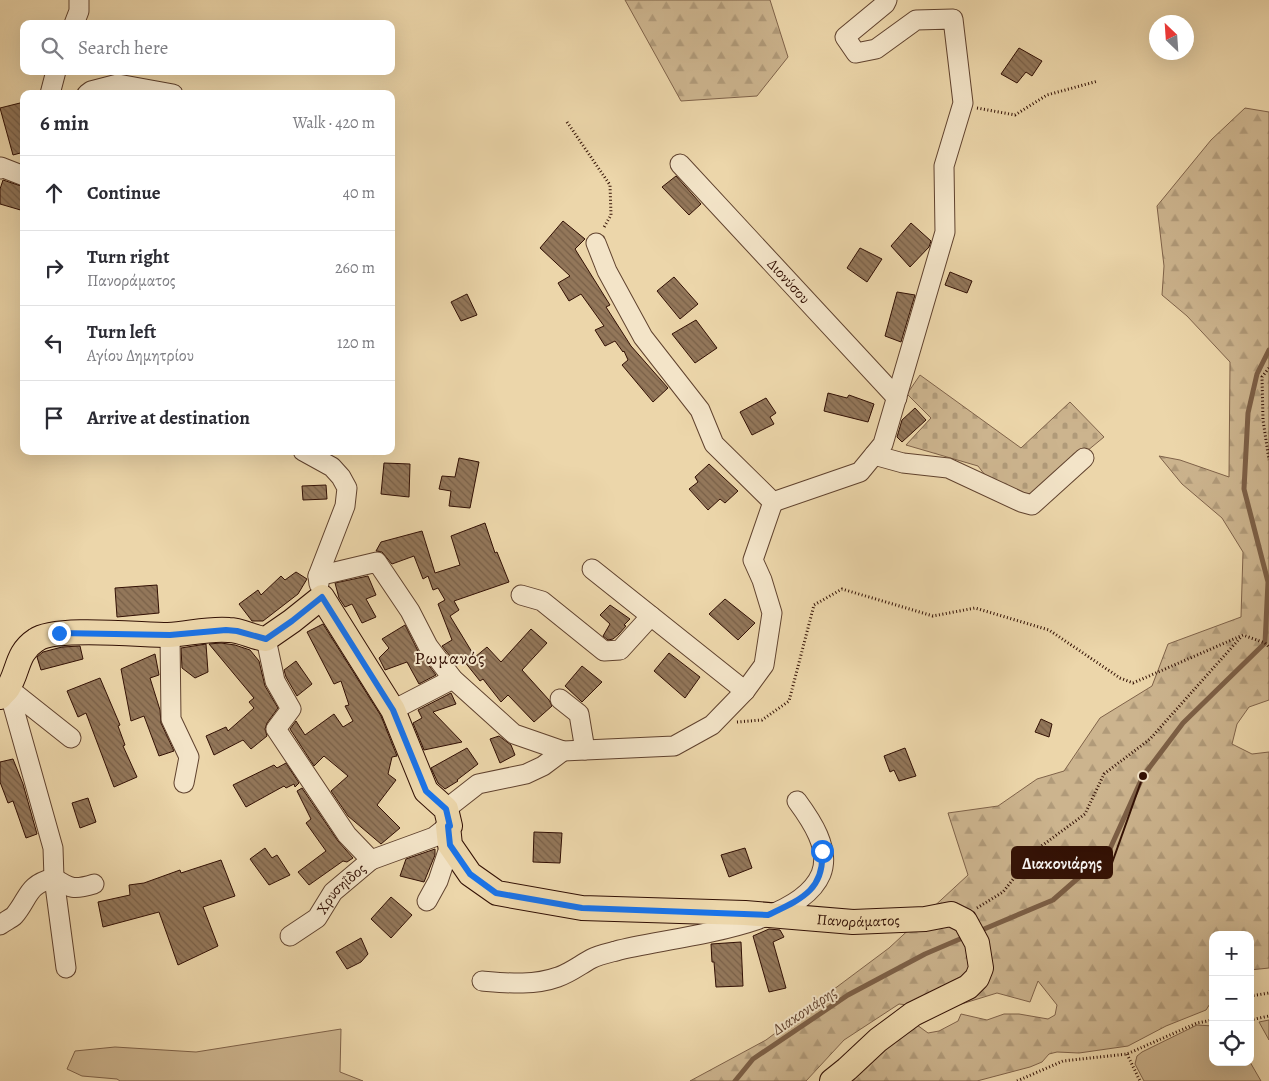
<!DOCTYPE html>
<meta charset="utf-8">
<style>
:root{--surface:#fff;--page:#f2f2f3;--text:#2b2b33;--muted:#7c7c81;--line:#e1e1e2}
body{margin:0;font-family:Alegreya,serif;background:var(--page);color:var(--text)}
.controls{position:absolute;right:15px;bottom:15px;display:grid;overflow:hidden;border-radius:10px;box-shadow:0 5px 20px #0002}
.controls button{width:45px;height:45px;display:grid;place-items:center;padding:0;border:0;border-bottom:1px solid var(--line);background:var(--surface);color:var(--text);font:25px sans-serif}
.compass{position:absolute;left:1149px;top:15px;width:45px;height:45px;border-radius:50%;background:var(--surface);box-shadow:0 5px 20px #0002;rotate:335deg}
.stop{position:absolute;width:15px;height:15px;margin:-11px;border:4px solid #1a73e8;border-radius:50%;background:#fff}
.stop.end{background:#1a73e8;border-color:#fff;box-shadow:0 1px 5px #0008}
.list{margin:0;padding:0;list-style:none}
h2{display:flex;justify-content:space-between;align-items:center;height:65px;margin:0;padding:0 20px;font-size:21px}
h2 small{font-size:16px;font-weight:400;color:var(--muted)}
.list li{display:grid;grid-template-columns:32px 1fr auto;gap:15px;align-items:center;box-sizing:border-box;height:75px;padding:0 20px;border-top:1px solid var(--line)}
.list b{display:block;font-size:19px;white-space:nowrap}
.list p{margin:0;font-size:16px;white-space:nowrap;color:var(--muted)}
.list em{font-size:16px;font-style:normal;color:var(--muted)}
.icon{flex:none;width:28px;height:28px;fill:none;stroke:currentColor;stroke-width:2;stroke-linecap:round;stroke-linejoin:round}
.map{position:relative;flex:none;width:1269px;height:1081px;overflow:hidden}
.search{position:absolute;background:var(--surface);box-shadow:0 5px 20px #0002;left:20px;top:20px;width:375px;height:55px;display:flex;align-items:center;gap:12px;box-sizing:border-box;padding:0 18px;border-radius:10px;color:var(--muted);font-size:19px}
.panel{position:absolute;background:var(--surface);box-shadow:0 5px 20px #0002;left:20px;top:90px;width:375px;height:365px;border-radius:10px}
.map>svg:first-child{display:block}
.grass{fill:#ccb48e;stroke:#7f6249}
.forest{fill:url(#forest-firs);stroke:#7f6249}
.cemetery{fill:url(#cemetery-stones);stroke:#7f6249}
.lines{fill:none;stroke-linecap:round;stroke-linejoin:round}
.stream{stroke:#7c5f46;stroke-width:5}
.building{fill:url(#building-back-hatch);stroke:#321004}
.minor-casing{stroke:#60422e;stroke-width:21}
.major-casing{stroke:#321004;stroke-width:26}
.path{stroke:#321004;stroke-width:3;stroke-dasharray:1 2.5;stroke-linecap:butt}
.minor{stroke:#f3e4c8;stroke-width:19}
.major{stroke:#ecd6aa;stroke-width:24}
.route{stroke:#1a73e8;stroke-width:6}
.labels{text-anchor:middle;stroke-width:4;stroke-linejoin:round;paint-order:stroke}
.street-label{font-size:15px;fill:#321004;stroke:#f3e4c8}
.water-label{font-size:16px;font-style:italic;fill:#634430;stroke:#f3e4c8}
.quarter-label{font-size:18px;letter-spacing:1px;fill:#321004;stroke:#f3e4c8}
.leader{fill:none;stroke:#321004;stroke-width:2}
.callout-dot{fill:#321004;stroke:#f3e4c8;stroke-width:2}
.callout{fill:#321004;stroke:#321004;stroke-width:2}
.callout-label{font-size:16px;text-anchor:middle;font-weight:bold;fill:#fff}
</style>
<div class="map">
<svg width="1269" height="1081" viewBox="0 0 1269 1081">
<defs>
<pattern id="forest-firs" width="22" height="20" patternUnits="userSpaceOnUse" patternTransform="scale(1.25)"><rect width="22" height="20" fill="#ccb48e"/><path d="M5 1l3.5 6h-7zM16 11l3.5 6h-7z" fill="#b09a79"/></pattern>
<pattern id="cemetery-stones" width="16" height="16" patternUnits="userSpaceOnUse" patternTransform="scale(1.25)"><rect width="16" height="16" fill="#ccb48e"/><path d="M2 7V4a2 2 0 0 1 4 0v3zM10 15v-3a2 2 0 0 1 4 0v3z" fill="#b09a79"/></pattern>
<pattern id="building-back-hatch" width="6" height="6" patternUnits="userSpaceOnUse" patternTransform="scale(1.25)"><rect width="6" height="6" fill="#93775a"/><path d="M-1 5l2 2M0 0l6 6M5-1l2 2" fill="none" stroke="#796048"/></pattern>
</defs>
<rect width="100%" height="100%" fill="#ecd6aa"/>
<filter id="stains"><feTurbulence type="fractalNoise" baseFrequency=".004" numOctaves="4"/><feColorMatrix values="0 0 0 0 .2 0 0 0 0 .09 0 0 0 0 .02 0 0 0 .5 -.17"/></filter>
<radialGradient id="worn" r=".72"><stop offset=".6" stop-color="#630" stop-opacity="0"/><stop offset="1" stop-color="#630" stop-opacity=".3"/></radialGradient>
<!-- grass -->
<path class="grass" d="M1269 1020V1040L1259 1022Z
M1197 1025 1213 1026V1062H1250L1261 1081H1144L1135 1064 1137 1056 1142 1052Z
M341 1029 340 1072 363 1081H120L117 1079 82 1076 67 1069 75 1051 115 1047 196 1052Z"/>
<!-- forest -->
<path class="forest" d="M625 0H770L788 57 757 96 681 101Z
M1245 108 1269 112V700L1249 707 1237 724 1232 744 1252 754 1269 752V968L1250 970V935H1213V987L1209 990 1213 999 1206 1010 1166 1026 1128 1046 1079 1053 1057 1052 1049 1054 1042 1062 1030 1067 977 1081H837L917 1025 928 1033 939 1031 958 1021 961 1014 987 1020 1004 1014H1019L1048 1019 1055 1015 1057 1005 1038 981 1030 1002 997 993 945 1009 899 1004 844 1040 806 1081H690L766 1040 889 948 968 875 948 813 998 806 1037 779 1064 771 1100 718 1152 686 1168 644 1241 617 1243 552 1222 518 1182 484 1159 456 1180 460 1229 477 1230 362 1187 316 1162 295 1164 266 1157 206 1211 140Z"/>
<!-- cemetery -->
<path class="cemetery" d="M920 375 1021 448 1070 402 1104 437 1030 498 992 484 978 466 906 445 931 418 907 394Z"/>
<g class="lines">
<!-- stream -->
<path class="stream" d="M977 932 1053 900 1109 851 1143 776 1183 723 1265 643 1268 582 1244 489 1248 413 1257 374 1269 350
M735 1081 753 1059 848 995 925 954 967 936"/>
</g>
<!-- building -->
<path class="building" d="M1019 48 1042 61 1032 76 1026 72 1017 83 1001 74Z
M24 102V152L13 155 0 108Z
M676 176 701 204 689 215 662 187Z
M3 180 24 187V211L0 204V189Z
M563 221 585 239 575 249 610 305 606 307 631 346 668 388 653 402 622 365 628 360 624 351 623 352 615 341 605 346 595 330 604 326 581 294 569 301 558 283 570 276 540 248Z
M911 223 931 241 929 247 910 267 891 246Z
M860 248 882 259 867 282 847 268Z
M950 272 972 281 967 293 945 285Z
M674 277 698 304 680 319 657 291Z
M897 292 915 295 901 342 885 336Z
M467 294 477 315 461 321 451 302Z
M696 320 717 348 695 363 672 334Z
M828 393 847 398 849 395 874 404 868 422 824 411Z
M766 398 776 413 770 417 774 424 752 435 740 412Z
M915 408 926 420 902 442 897 437 902 420Z
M459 458 479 462 470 508 449 506 451 491 439 489 442 476 455 477Z
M384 463 410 464 409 497 381 494Z
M709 464 738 491 725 503 720 499 708 510 689 489 698 482 695 477Z
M326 485 327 499 303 500 302 486Z
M485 523 495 553 497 552 509 582 454 601 459 610 450 616 475 657 487 647 501 662 531 629 547 643 522 670 549 700 552 706 534 722 508 695 501 702 483 679 480 681 460 656 454 661 442 646 452 640 438 604 445 600 438 588 433 590 428 576 423 579 414 556 392 564 382 552 376 551 381 542 422 531 435 573 460 565 451 536Z
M296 572 307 579 298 594 263 621H252L239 604 258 590 261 595 281 576 285 580Z
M368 576 376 595 366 599 376 617 362 623 352 604 345 607 339 598 335 583Z
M157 585 159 613 117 617 115 588Z
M725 599 755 623 738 640 709 614Z
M610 605 630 619 624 625 626 626 619 634 613 639 608 640 603 636 610 624 600 615Z
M323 624 381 716 397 756 392 757 388 774 396 780 377 805 400 828 381 844 348 816 331 791 348 776 324 756 314 766 290 729 296 721 305 735 334 714 343 727 353 721 345 706 349 705 341 681 334 684 307 632Z
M405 625 418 651 436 675 419 684 407 662 385 670 379 658 389 648 382 639Z
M221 643 235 645 250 650 259 661 265 686 278 708 267 723 265 729 267 736 251 749 243 740 214 755 206 736 226 727 228 731 254 708 249 702 254 698 209 644Z
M206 644 208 672 195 678 182 668 181 648Z
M80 646 83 659 41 670 37 657 43 652 62 647Z
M669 653 700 677 685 698 654 671Z
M155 654 159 675 150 678 160 710 161 723 174 751 159 756 144 716 131 721 121 669Z
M296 661 312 684 297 696 286 677 284 670Z
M582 666 602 682 582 702 565 686Z
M100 678 120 725 118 726 125 745 123 746 137 777 114 787 86 713 78 717 67 691Z
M451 693 456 704 433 712 462 742 424 750 413 723 422 718 418 710Z
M1041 719 1052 724 1049 737 1035 732Z
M499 736 511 745 515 755 500 763 490 739Z
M467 748 478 764 457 780 458 781 445 789 438 783 431 768Z
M905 748 916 776 899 781 894 770 890 772 884 756Z
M13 759 23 784 37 834 26 838 13 801 8 803 0 782V762Z
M286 763 299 783 295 787 294 784 286 788 284 786 246 807 233 785 274 765 277 768Z
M302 788 338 841 353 858 347 862 343 861 309 885 298 872 326 851 306 823 311 819 297 791Z
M88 798 96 822 80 828 72 803Z
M534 832 562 833 560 863 533 862Z
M265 848 272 858 277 855 290 875 269 885 250 859Z
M745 848 752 868 729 877 721 855Z
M435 849V855L424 882 400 876 406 859Z
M221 860 235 896 203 907 218 946 178 965 159 912 103 927 98 902 130 895 129 885 144 883 180 870 181 873Z
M391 897 412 915 391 938 371 919Z
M769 929 780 930 784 937 773 942 786 988 769 992 753 936Z
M361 938 368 954 361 962 347 969 336 952Z
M741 942 743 986 716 987 714 962H712L711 944Z"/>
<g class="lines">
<!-- minor casing -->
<g class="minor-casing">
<g id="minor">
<path d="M74 24 79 11V0"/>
<path d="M50 94 56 71"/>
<path d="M87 94 91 91 118 84 173 94"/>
<path id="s1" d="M680 164 897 398"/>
<path d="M0 169 1 167 24 176"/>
<path d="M596 243 607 271 643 337 700 410 714 444 773 502"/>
<path d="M303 451 332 467 341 477 347 488 345 506 318 576 319 584"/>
<path d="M874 455 903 463 948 468 1021 502 1032 505 1084 458"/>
<path d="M773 502 860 472 883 444 945 232 944 166 963 103 953 19 916 20 876 49 856 53 845 37 885 4 887 0"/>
<path d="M592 569 745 691"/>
<path d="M318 576 377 562 410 611 428 646 453 679 514 734 563 751 674 746 712 725 745 691 764 665 772 613 762 580 753 560 773 502"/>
<path d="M521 595 542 601 604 651 620 650 651 616"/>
<path d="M170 635 171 719 189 757 184 783"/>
<path d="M266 639 275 681 291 709 276 729 347 835 371 860 434 837 448 826"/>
<path d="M8 688 53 848 54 878 66 968"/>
<path d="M8 688 71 738"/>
<path d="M560 699 579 714 585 750"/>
<path d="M393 710 453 679"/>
<path d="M446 809 478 784 526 774 543 766 563 751"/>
<path d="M427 901 438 881 450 845"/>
<path d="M0 925C4 922 10 919 14 916 30 897 26 885 54 878 71 889 74 890 94 884"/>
<path id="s2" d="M290 936 317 918 333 892 371 860"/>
<path d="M482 981C507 983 533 986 558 977 570 973 580 965 591 959 598 955 608 953 616 951 667 937 798 929 821 874 831 849 811 820 797 801"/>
</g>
</g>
<!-- major casing -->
<g class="major-casing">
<g id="major">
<path id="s3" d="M0 697C2 694 6 691 8 688 19 671 16 653 36 640 55 626 141 635 168 635 188 634 209 628 229 630 242 630 253 638 266 639L292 621 322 597 393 710 426 791 446 809 450 826H448L450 845 470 874 497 893 582 908 745 913 853 922 925 919 951 914 965 921 977 943 981 968 977 978 968 987 913 1014 878 1040 847 1069 832 1081"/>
</g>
</g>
<!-- path -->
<path class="path" d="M977 108 1015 115 1047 95 1098 81
M567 122 610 185 611 215 603 229
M1269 368 1262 377 1263 420 1269 460
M737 722 762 720 789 701 814 605 842 589 933 616 975 608 1049 630 1120 678 1133 683 1243 635 1265 643 1269 647
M977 908 1003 892 1036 850 1085 814 1104 774 1150 739 1241 637
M1250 996 1269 993
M1250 1020 1269 1016
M1127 1054 1140 1081
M1017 1081 1063 1061 1127 1054 1197 1023 1213 1020"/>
<!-- minor -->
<use href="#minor" class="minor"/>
<!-- major -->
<use href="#major" class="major"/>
</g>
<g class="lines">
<!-- route -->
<path class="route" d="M59 633 170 635 226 630 237 631 266 639 292 621 322 597 393 710 426 791 446 809 450 826H448L450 845 470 874 496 893 582 908 768 915C799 900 825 891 822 851"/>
</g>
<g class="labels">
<!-- street labels -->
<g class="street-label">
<text dy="5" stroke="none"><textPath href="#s1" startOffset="160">Διονύσου</textPath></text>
<text dy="5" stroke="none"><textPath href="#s2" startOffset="71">Χρυσηΐδος</textPath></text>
<text dy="5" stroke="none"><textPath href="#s3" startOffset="1089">Πανοράματος</textPath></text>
</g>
<!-- water labels -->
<g class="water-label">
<text transform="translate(804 1010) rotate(-34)" y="6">Διακονιάρης</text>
</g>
<!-- quarter labels -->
<g class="quarter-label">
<text x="450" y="664">Ρωμανός</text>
</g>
</g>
<!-- callouts -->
<path class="leader" d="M1143 776L1112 863"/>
<circle class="callout-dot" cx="1143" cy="776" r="5"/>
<rect class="callout" x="1012" y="847" width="100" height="31" rx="5"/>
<g class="callout-label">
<text x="1062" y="869">Διακονιάρης</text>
</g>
<rect width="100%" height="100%" filter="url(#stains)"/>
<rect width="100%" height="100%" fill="url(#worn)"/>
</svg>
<div class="controls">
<button>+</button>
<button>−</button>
<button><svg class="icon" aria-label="locate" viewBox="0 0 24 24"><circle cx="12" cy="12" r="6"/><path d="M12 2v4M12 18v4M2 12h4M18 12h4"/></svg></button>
</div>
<svg class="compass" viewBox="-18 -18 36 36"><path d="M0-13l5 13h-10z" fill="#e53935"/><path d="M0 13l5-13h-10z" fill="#7c7c81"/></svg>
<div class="stop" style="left:822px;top:851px"></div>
<div class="stop end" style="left:59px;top:633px"></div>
<div class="search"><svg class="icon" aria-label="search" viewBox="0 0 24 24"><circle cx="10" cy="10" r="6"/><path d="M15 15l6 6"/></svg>Search here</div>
<section class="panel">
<h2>6 min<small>Walk · 420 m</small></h2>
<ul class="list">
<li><svg class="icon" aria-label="ahead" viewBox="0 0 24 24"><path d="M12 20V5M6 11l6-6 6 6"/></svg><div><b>Continue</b></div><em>40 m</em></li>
<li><svg class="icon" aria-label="right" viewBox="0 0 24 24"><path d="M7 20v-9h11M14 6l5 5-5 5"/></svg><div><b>Turn right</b><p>Πανοράματος</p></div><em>260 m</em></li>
<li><svg class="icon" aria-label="left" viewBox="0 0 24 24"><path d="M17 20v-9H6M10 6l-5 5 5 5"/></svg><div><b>Turn left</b><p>Αγίου Δημητρίου</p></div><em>120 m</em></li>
<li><svg class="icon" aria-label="arrive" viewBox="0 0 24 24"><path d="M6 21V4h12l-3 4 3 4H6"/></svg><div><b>Arrive at destination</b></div></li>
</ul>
</section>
</div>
